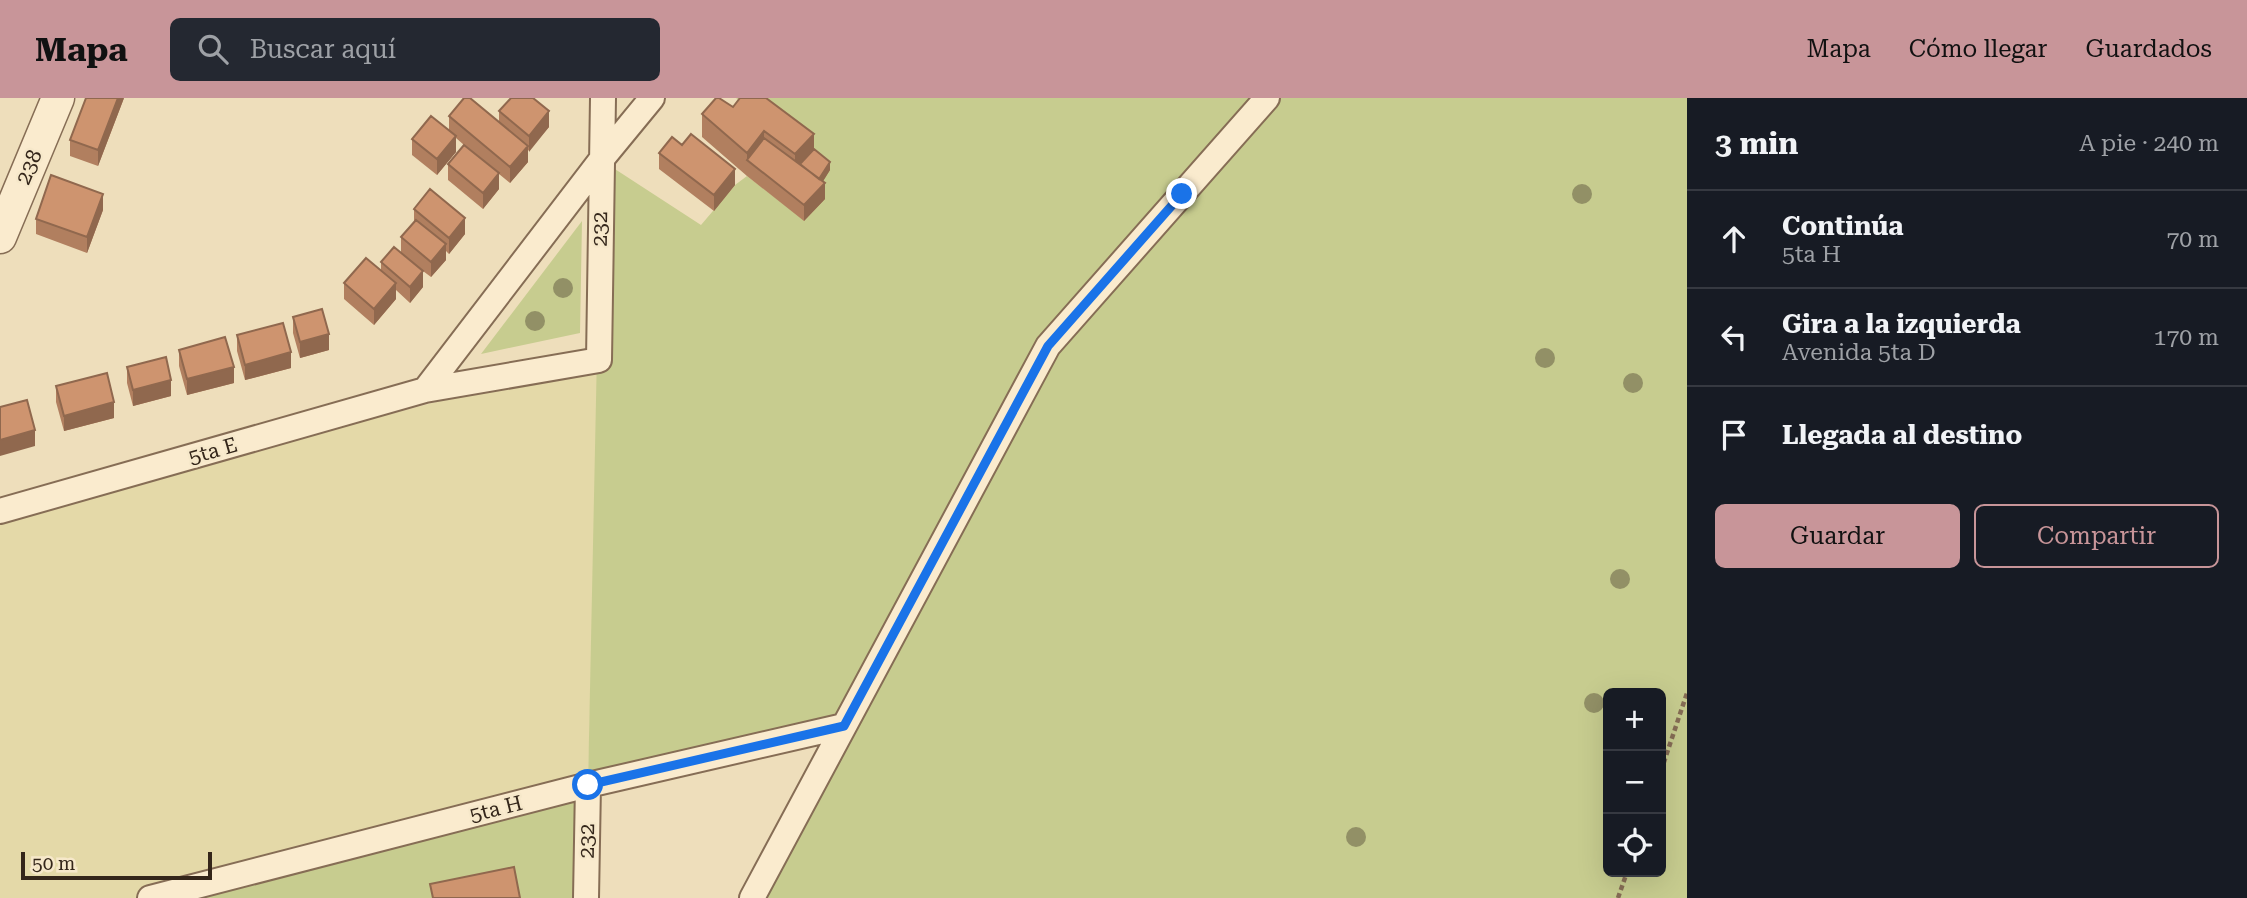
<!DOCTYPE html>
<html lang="es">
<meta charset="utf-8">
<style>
:root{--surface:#171b24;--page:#242831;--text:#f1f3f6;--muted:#9ea1a6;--line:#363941;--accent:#c89599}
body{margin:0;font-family:"Roboto Serif",serif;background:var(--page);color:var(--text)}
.controls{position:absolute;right:21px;bottom:21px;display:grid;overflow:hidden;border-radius:10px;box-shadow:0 7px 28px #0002}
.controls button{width:63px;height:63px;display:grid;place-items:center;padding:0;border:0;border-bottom:2px solid var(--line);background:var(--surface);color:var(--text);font:35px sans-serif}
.scale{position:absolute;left:21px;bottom:18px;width:191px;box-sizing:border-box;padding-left:7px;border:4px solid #34261a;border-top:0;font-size:19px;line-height:24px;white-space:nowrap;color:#34261a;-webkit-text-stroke:5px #f6e8ca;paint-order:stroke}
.stop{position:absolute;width:21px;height:21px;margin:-16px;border:5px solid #1a73e8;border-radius:50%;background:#fff}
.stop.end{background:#1a73e8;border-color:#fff;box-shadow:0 2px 7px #0008}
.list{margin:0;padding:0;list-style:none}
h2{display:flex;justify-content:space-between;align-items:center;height:91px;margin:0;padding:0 28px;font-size:30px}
h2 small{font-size:23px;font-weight:400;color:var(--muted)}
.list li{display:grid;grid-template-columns:46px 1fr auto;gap:21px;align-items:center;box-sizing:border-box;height:98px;padding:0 28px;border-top:2px solid var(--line)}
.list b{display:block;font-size:26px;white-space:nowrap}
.list p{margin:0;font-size:23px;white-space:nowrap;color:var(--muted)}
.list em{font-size:23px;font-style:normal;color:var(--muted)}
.actions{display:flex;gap:14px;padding:21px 28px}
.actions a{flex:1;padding:16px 0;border:2px solid var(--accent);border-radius:10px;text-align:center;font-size:24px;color:var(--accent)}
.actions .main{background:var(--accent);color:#111}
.icon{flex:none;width:38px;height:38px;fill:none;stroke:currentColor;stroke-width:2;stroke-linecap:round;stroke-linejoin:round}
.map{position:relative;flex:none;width:1687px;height:800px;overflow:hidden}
header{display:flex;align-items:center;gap:42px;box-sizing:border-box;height:98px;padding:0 35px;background:var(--accent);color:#111}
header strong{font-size:33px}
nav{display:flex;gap:38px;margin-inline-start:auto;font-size:24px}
.search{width:490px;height:63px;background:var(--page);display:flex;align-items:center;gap:18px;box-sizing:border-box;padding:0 24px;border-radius:10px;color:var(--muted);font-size:26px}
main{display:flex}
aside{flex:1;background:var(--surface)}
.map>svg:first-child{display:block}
.farmland{fill:#e4d9a8}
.green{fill:#c7cc8f;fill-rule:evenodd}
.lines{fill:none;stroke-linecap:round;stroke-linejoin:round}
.minor-casing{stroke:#866d55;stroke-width:28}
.tertiary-casing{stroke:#866d55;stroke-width:35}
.path{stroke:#866d55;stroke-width:4.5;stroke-dasharray:5 3.5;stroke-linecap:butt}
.minor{stroke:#faebce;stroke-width:24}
.tertiary{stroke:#faebce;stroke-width:32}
.tree{fill:#929066}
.wall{fill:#b17f5f}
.shaded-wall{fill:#90684e}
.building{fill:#ce946f;stroke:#90684e;stroke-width:2}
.route{stroke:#1a73e8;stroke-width:9}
.labels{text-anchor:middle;stroke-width:5;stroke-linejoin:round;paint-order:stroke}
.street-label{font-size:21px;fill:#34261a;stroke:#f6e8ca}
</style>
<header>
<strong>Mapa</strong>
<div class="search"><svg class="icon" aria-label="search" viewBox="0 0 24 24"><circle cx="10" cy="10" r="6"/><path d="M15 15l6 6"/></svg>Buscar aquí</div>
<nav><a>Mapa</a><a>Cómo llegar</a><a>Guardados</a></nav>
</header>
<main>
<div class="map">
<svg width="1687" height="800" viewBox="0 0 1687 800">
<rect width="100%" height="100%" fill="#eedebb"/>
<!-- farmland -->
<path class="farmland" d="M599 262 588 687 150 800H0V417Z"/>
<!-- green -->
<path class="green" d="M736 0H1687V800H752L844 629 589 687 586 800H150L588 687 601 62 701 127 735 87 747 78 804 122 814 59ZM1608 595H1661V774H1608Z
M582 123 580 235 481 256Z"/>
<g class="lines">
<!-- minor casing -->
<g class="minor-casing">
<path id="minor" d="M425 292 601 62 652 0
M0 413 425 292 599 262 603 0
M150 800 588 687 844 628
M586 800 588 687
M752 800 1048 248 1267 0"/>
</g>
<!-- tertiary casing -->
<g class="tertiary-casing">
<path id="tertiary" d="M0 139 58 0"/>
</g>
<!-- path -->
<path class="path" d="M1661 673 1687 595
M1618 800 1627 774"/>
<!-- minor -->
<use href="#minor" class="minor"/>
<!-- tertiary -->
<use href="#tertiary" class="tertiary"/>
</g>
<!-- trees -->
<g class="tree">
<circle cx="1582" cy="96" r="10"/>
<circle cx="563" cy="190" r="10"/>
<circle cx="535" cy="223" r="10"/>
<circle cx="1545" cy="260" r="10"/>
<circle cx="1633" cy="285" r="10"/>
<circle cx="1620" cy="481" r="10"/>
<circle cx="1594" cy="605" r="10"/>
<circle cx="1356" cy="739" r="10"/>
</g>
<!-- wall -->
<path class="wall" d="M124 0 98 68 70 58V42Z
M733 9 814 51 830 72 823 83 825 101 804 123 747 78 702 39V16Z
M499 13 549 29 528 53V64L510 85 499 76V91L483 111 448 82V66L464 47 456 40V54L437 77 412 57V41L449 32V18L499 24Z
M659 55 735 87 714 113 659 71Z
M414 111 465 136 449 156 446 153V162L431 179 423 173V189L410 205 396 192V201L374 227 344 201V185L381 173V164L401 155V139L414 125Z
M103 112 87 155 36 136V121Z
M293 219 329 252 300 260 293 235Z
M237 237 291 270 245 282 237 253Z
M179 252 234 285 187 297 179 268Z
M127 269 171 298 133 308 127 285Z
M56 288 114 320 64 333 56 304Z"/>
<!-- shaded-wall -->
<path class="shaded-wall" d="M118 0H124L98 68V52Z
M549 13V29L529 54V38Z
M764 33V56L747 62V55Z
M814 36V59L795 71V56Z
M456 38V54L437 77V61Z
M528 48V64L510 85V69Z
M830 64V72L817 93 825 85V101L804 123V107Z
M735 71V87L714 113V97Z
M499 75V91L483 111V95Z
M103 96V112L87 155V139Z
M465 120V136L449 156V140Z
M446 146V162L431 179V164Z
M423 173V189L410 205V189Z
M396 185V201L374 227V211Z
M329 236V252L300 260V244Z
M291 254V270L245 282V267Z
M234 269V285L187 297V281Z
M171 282V298L133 308V292Z
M114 304V320L64 333V318Z
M35 332V348L0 358V342Z"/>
<!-- building -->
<path class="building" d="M86 0H118L98 52 70 42Z
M464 0H470L528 48 510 69 449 18Z
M511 0H533L549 13 529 38 499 13Z
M716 0H719L733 9 740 0H766L814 36 795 56 764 33 747 55 702 16Z
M431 18 456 38 437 61 412 41Z
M691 36 735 71 714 97 659 55 672 39 682 47Z
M764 40 825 85 804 107 747 62Z
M464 47 499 75 483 95 448 66Z
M814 51 830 64 819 81 800 66Z
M51 77 103 96 87 139 36 121Z
M430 91 465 120 449 140 414 111Z
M416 122 446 146 431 164 401 139Z
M394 149 423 173 410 189 381 164Z
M366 160 396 185 374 211 344 185Z
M322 211 329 236 300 244 293 219Z
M283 225 291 254 245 267 237 237Z
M225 239 234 269 187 281 179 252Z
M166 259 171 282 133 292 127 269Z
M107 275 114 304 64 318 56 288Z
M27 302 35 332 0 342V309Z
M514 769 520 800H433L430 786Z"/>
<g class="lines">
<!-- route -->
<path class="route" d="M588 687 844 628 1048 248 1182 96"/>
</g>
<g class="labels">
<!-- street labels -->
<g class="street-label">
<text transform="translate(29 69) rotate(-67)" y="7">238</text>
<text transform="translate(600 131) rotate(-89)" y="7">232</text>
<text transform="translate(213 353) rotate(-16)" y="7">5ta E</text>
<text transform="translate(496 711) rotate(-14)" y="7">5ta H</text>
<text transform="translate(587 743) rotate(-89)" y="7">232</text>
</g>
</g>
</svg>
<div class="controls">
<button>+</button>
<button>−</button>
<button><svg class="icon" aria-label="locate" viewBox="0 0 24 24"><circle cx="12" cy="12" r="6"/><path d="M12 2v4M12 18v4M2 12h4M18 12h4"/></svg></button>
</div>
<div class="scale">50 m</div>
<div class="stop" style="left:588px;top:687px"></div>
<div class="stop end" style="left:1182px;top:96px"></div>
</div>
<aside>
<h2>3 min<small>A pie · 240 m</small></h2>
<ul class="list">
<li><svg class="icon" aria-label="ahead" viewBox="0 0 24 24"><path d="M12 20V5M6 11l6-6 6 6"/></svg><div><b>Continúa</b><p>5ta H</p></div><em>70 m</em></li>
<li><svg class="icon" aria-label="left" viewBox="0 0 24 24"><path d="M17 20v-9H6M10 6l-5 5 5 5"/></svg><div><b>Gira a la izquierda</b><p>Avenida 5ta D</p></div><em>170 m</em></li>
<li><svg class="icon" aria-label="arrive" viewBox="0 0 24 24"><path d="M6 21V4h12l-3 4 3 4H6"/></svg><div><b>Llegada al destino</b></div></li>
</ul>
<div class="actions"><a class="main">Guardar</a><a>Compartir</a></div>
</aside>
</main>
